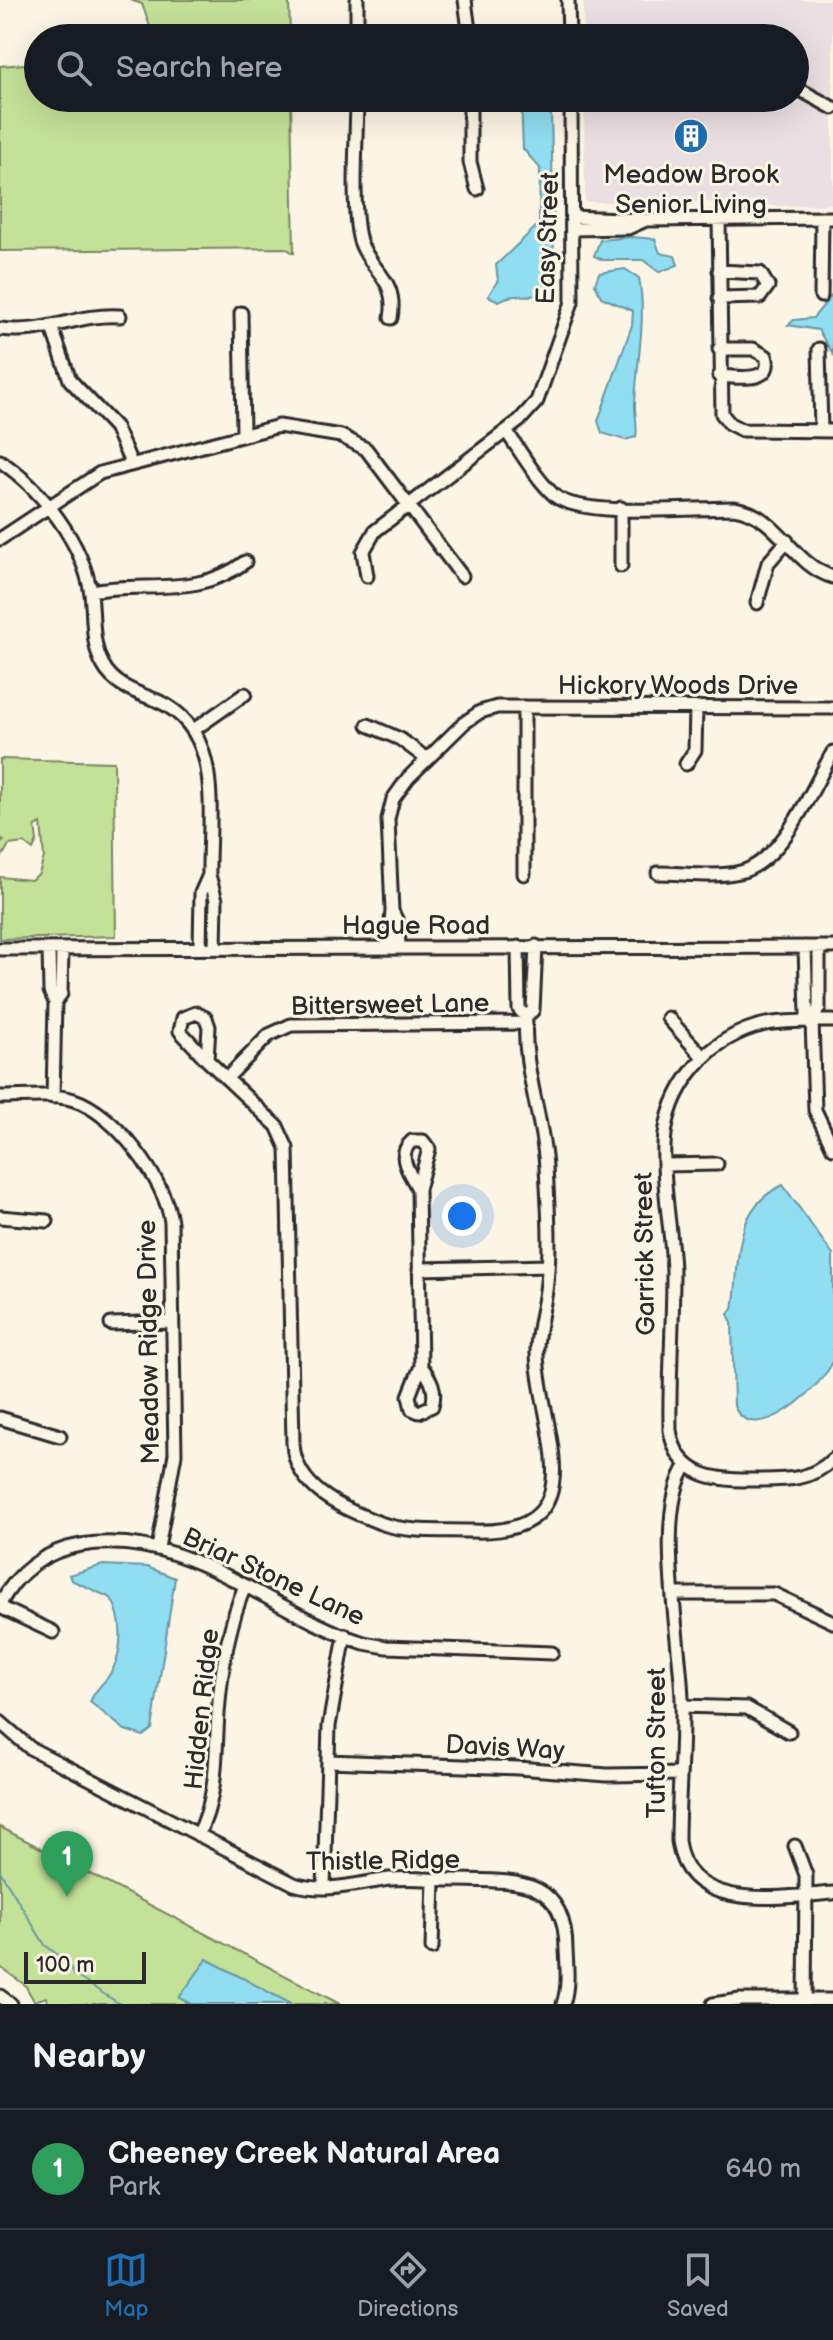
<!DOCTYPE html>
<style>
:root{--surface:#171b24;--page:#242831;--text:#f1f3f6;--muted:#9ea1a6;--line:#363941;--accent:#1f6fb2}
body{margin:0;font-family:"Balsamiq Sans",sans-serif;background:var(--page);color:var(--text)}
.scale{position:absolute;left:24px;bottom:20px;width:122px;box-sizing:border-box;padding-left:8px;border:4px solid #2b2b2b;border-top:0;font-size:22px;line-height:28px;white-space:nowrap;color:#2b2b2b;-webkit-text-stroke:6px #fcf5e5;paint-order:stroke}
.you{position:absolute;left:462px;top:1216px;width:28px;height:28px;margin:-20px;border:6px solid #fff;border-radius:50%;background:#1a73e8;box-shadow:0 0 0 12px #1a73e833}
.badge{display:grid;place-items:center;width:52px;height:52px;border-radius:50%;background:var(--accent);color:#fff;font-size:26px;font-weight:700}
.pin{position:absolute;translate:-50% -66px;filter:drop-shadow(0 2px 4px #0008)}
.pin::after{content:'';position:absolute;top:42px;width:28px;height:24px;background:inherit;clip-path:polygon(0 0,100% 0,50% 100%)}
.list{margin:0;padding:0;list-style:none}
h2{display:flex;justify-content:space-between;align-items:center;height:104px;margin:0;padding:0 32px;font-size:34px}
h2 small{font-size:26px;font-weight:400;color:var(--muted)}
.list li{display:grid;grid-template-columns:52px 1fr auto;gap:24px;align-items:center;box-sizing:border-box;height:120px;padding:0 32px;border-top:2px solid var(--line)}
.list b{display:block;font-size:30px;white-space:nowrap}
.list p{margin:0;font-size:26px;white-space:nowrap;color:var(--muted)}
.list em{font-size:26px;font-style:normal;color:var(--muted)}
.icon{flex:none;width:44px;height:44px;fill:none;stroke:currentColor;stroke-width:2;stroke-linecap:round;stroke-linejoin:round}
.map{position:relative;flex:none;width:833px;height:2004px;overflow:hidden}
.search{position:absolute;background:var(--surface);box-shadow:0 8px 32px #0002;left:24px;right:24px;top:24px;height:88px;display:flex;align-items:center;gap:20px;box-sizing:border-box;padding:0 28px;border-radius:44px;color:var(--muted);font-size:30px}
.sheet{height:224px;background:var(--surface)}
nav{display:flex;justify-content:space-around;align-items:center;box-sizing:border-box;height:112px;border-top:2px solid var(--line);background:var(--surface);font-size:22px;color:var(--muted)}
nav a{display:grid;justify-items:center;gap:4px}
nav .on{color:var(--accent)}
.map>svg:first-child{display:block}
.built{fill:#eadfe3}
.green{fill:#c4e198;stroke:#788662;stroke-width:2}
.water{fill:#91ddf2;stroke:#6896a2;stroke-width:2}
.lines{fill:none;stroke-linecap:round;stroke-linejoin:round}
.stream{stroke:#6896a2;stroke-width:2}
.minor-casing{stroke:#2b2b2b;stroke-width:17}
.minor{stroke:#fcf5e5;stroke-width:11}
.labels{text-anchor:middle;stroke-width:6;stroke-linejoin:round;paint-order:stroke}
.poi-label{font-size:26px;fill:#2b2b2b;stroke:#fcf5e5}
.street-label{font-size:26px;fill:#2b2b2b;stroke:#fcf5e5}
</style>
<div class="map">
<svg width="833" height="2004" viewBox="0 0 833 2004">
<rect width="100%" height="100%" fill="#fcf5e5"/>
<filter id="ink" filterUnits="userSpaceOnUse"><feTurbulence type="fractalNoise" baseFrequency=".0125" numOctaves="2"/><feDisplacementMap in="SourceGraphic" scale="16" xChannelSelector="R" yChannelSelector="G"/><feConvolveMatrix kernelMatrix="1 2 1 2 8 2 1 2 1" color-interpolation-filters="sRGB"/></filter>
<g filter="url(#ink)">
<!-- built -->
<path class="built" d="M583 0H833V204L773 206 748 202H585L584 98H795V38H584Z"/>
<!-- green -->
<path class="green" d="M130 0H289L290 38H154L142 4Z
M38 63V98H291L294 253 285 248 0 251V66Z
M0 759 114 762 116 936 0 939V877L31 880 39 874 44 857 41 823 35 827 37 841 33 850 24 843 9 845 0 860V844L4 841 0 837Z
M0 1827 340 2004H48L47 1997 34 2001 25 1985 0 1967Z"/>
<!-- water -->
<path class="water" d="M547 98 551 111 554 243 550 284C537 306 519 288 499 301L488 296 498 280 496 265 539 224 540 168 523 149 521 99Z
M632 237 655 239 660 253 675 256 678 265 659 272 643 260H603L594 256 600 240Z
M625 269 639 278C647 320 636 364 635 406 635 417 638 427 636 437L625 440 602 433 598 421 632 325 633 311 601 297 595 284 599 273Z
M833 294V354L818 330 788 325 794 320 813 318Z
M783 1185 833 1255V1361C823 1386 754 1451 734 1406L732 1323 728 1314 733 1309C741 1263 730 1209 783 1185Z
M103 1565 147 1567 175 1578 152 1729 143 1736 125 1730 90 1702C94 1691 101 1686 108 1677 124 1656 124 1619 111 1598L71 1580 69 1575Z
M207 1959 291 2004H191L179 1998Z"/>
<g class="lines">
<!-- stream -->
<path class="stream" d="M0 1871 45 1945 68 1963 74 1975 120 2004"/>
<!-- minor casing -->
<g class="minor-casing">
<path id="minor" d="M357 0V38
M465 0 470 38
M568 0 569 38
M539 38 569 35
M795 87 833 108
M357 98C357 132 351 211 360 241 371 273 398 278 391 318
M470 98V162L477 189
M572 217 646 220 628 228 572 229
M719 219 722 414 730 424 742 430 833 431
M646 220 833 218
M719 271 760 273 768 286 760 297 719 298
M821 296 822 218
M241 313 243 433
M52 328 70 380 115 427 131 463
M0 329C49 335 76 313 120 316
M719 349H753L766 356C775 384 736 377 719 376
M819 349 821 431
M506 431C521 452 536 479 555 496 582 518 696 508 734 508 779 515 792 565 833 577
M0 461C42 489 83 543 91 594 94 617 91 644 103 665 114 686 138 693 158 701 225 731 208 814 209 875
M621 508V566
M0 539 100 473 279 426 341 436 366 449 462 576
M367 576 363 552 375 531 519 421 537 401 572 302 571 98
M91 591C146 581 198 598 245 562
M757 603 768 563 787 541
M368 725 400 739 427 759
M195 729 245 694
M686 764 695 750 696 708
M658 873C684 873 714 878 740 872 783 862 812 788 833 752
M524 874V707
M392 911 388 819 393 799 408 778 464 723 480 712 497 707 833 708
M389 947 392 911 398 923 399 947
M518 947 519 1009 526 1017 533 1010 536 946
M805 947 807 1014 812 1021 819 1008V947
M200 948 201 893 209 875 216 900 215 948
M0 949 833 947
M49 950 50 991 55 1002 61 994 62 950
M196 1013 206 1018 209 1027 207 1060 180 1031 183 1018Z
M668 1018 703 1057
M812 1021 815 1110 833 1148
M833 1021C811 1021 788 1020 766 1024 709 1036 667 1087 664 1145 662 1188 672 1230 673 1272 673 1325 669 1377 670 1430 677 1478 718 1481 757 1480 786 1480 811 1481 833 1459
M207 1060 277 1126 287 1148 293 1443C295 1489 342 1508 380 1523 408 1533 442 1530 471 1531 601 1536 539 1427 537 1354 536 1330 545 1307 547 1282 551 1245 548 1205 546 1167 543 1117 522 1068 526 1017
M227 1078 269 1035 291 1025 526 1023
M0 1097C24 1097 51 1093 74 1100 115 1113 166 1181 171 1222L175 1454 158 1548
M53 1097 55 1002
M412 1141H423L429 1149 418 1189C410 1173 395 1156 412 1141Z
M664 1165 717 1164
M418 1189 421 1366
M0 1217 47 1221
M419 1269 548 1266
M111 1324 172 1322
M421 1366C431 1379 437 1390 432 1406L419 1412 412 1409 409 1396Z
M0 1418 60 1436
M687 1465C653 1512 681 1641 682 1700 683 1747 678 1794 678 1841 687 1914 780 1897 833 1893
M673 1594H774L833 1622
M0 1604C17 1572 45 1551 81 1545 188 1528 268 1612 364 1643L386 1647 552 1653
M0 1607 53 1632
M682 1706 747 1708 789 1732
M0 1722 30 1748 294 1884C325 1894 359 1883 390 1879 412 1877 435 1880 457 1880 514 1881 566 1876 566 1950 567 1968 569 1987 563 2004
M328 1761 518 1768 607 1775 679 1774
M198 1835C218 1796 215 1757 218 1714 221 1671 228 1626 245 1586
M795 1846 806 1875 805 2004
M324 1888 329 1726 345 1635
M432 1948 434 1880
M0 1996 11 2004
M713 2004 740 2000H833"/>
</g>
<!-- minor -->
<use href="#minor" class="minor"/>
</g>
</g>
<!-- icons -->
<defs>
<g id="building-disc" transform="scale(1.8)"><circle r="9.5" fill="#1f6fb2" stroke="#fcf5e5"/><path d="M-4-6H4V6H1V3H-1V6H-4ZM-2.5-4.3h1.7v1.8h-1.7ZM.8-4.3h1.7v1.8H.8ZM-2.5-1h1.7V.8h-1.7ZM.8-1h1.7V.8H.8Z" fill="#fff"/></g>
</defs>
<g fill-rule="evenodd">
<use href="#building-disc" x="691" y="136"/>
</g>
<g class="labels">
<!-- poi labels -->
<g class="poi-label">
<text x="691" y="183">Meadow Brook<tspan x="691" dy="30">Senior Living</tspan></text>
</g>
<!-- street labels -->
<g class="street-label">
<text transform="translate(547 238) rotate(-88)" y="9">Easy Street</text>
<text x="678" y="694">Hickory Woods Drive</text>
<text x="416" y="934">Hague Road</text>
<text transform="translate(390 1004) rotate(-1)" y="9">Bittersweet Lane</text>
<text transform="translate(644 1254) rotate(-91)" y="9">Garrick Street</text>
<text transform="translate(148 1342) rotate(-91)" y="9">Meadow Ridge Drive</text>
<text transform="translate(274 1576) rotate(25)" y="9">Briar Stone Lane</text>
<text transform="translate(201 1709) rotate(-84)" y="9">Hidden Ridge</text>
<text transform="translate(656 1743) rotate(-90)" y="9">Tufton Street</text>
<text transform="translate(505 1747) rotate(3)" y="9">Davis Way</text>
<text transform="translate(383 1860) rotate(-1)" y="9">Thistle Ridge</text>
</g>
</g>
</svg>
<div class="scale">100 m</div>
<div class="you"></div>
<div class="pin badge" style="left:67px;top:1897px;background:#2e9e5b">1</div>
<div class="search"><svg class="icon" aria-label="search" viewBox="0 0 24 24"><circle cx="10" cy="10" r="6"/><path d="M15 15l6 6"/></svg>Search here</div>
</div>
<section class="sheet">
<h2>Nearby<small></small></h2>
<ul class="list">
<li><span class="badge" style="background:#2e9e5b">1</span><div><b>Cheeney Creek Natural Area</b><p>Park</p></div><em>640 m</em></li>
</ul>
</section>
<nav>
<a class="on"><svg class="icon" aria-label="map" viewBox="0 0 24 24"><path d="M3 6l6-2 6 2 6-2v14l-6 2-6-2-6 2zM9 4v14M15 6v14"/></svg>Map</a>
<a><svg class="icon" aria-label="directions" viewBox="0 0 24 24"><path d="M12 3l9 9-9 9-9-9zM9 14v-3h6M13 9l2 2-2 2"/></svg>Directions</a>
<a><svg class="icon" aria-label="saved" viewBox="0 0 24 24"><path d="M7 4h10v16l-5-4-5 4z"/></svg>Saved</a>
</nav>
